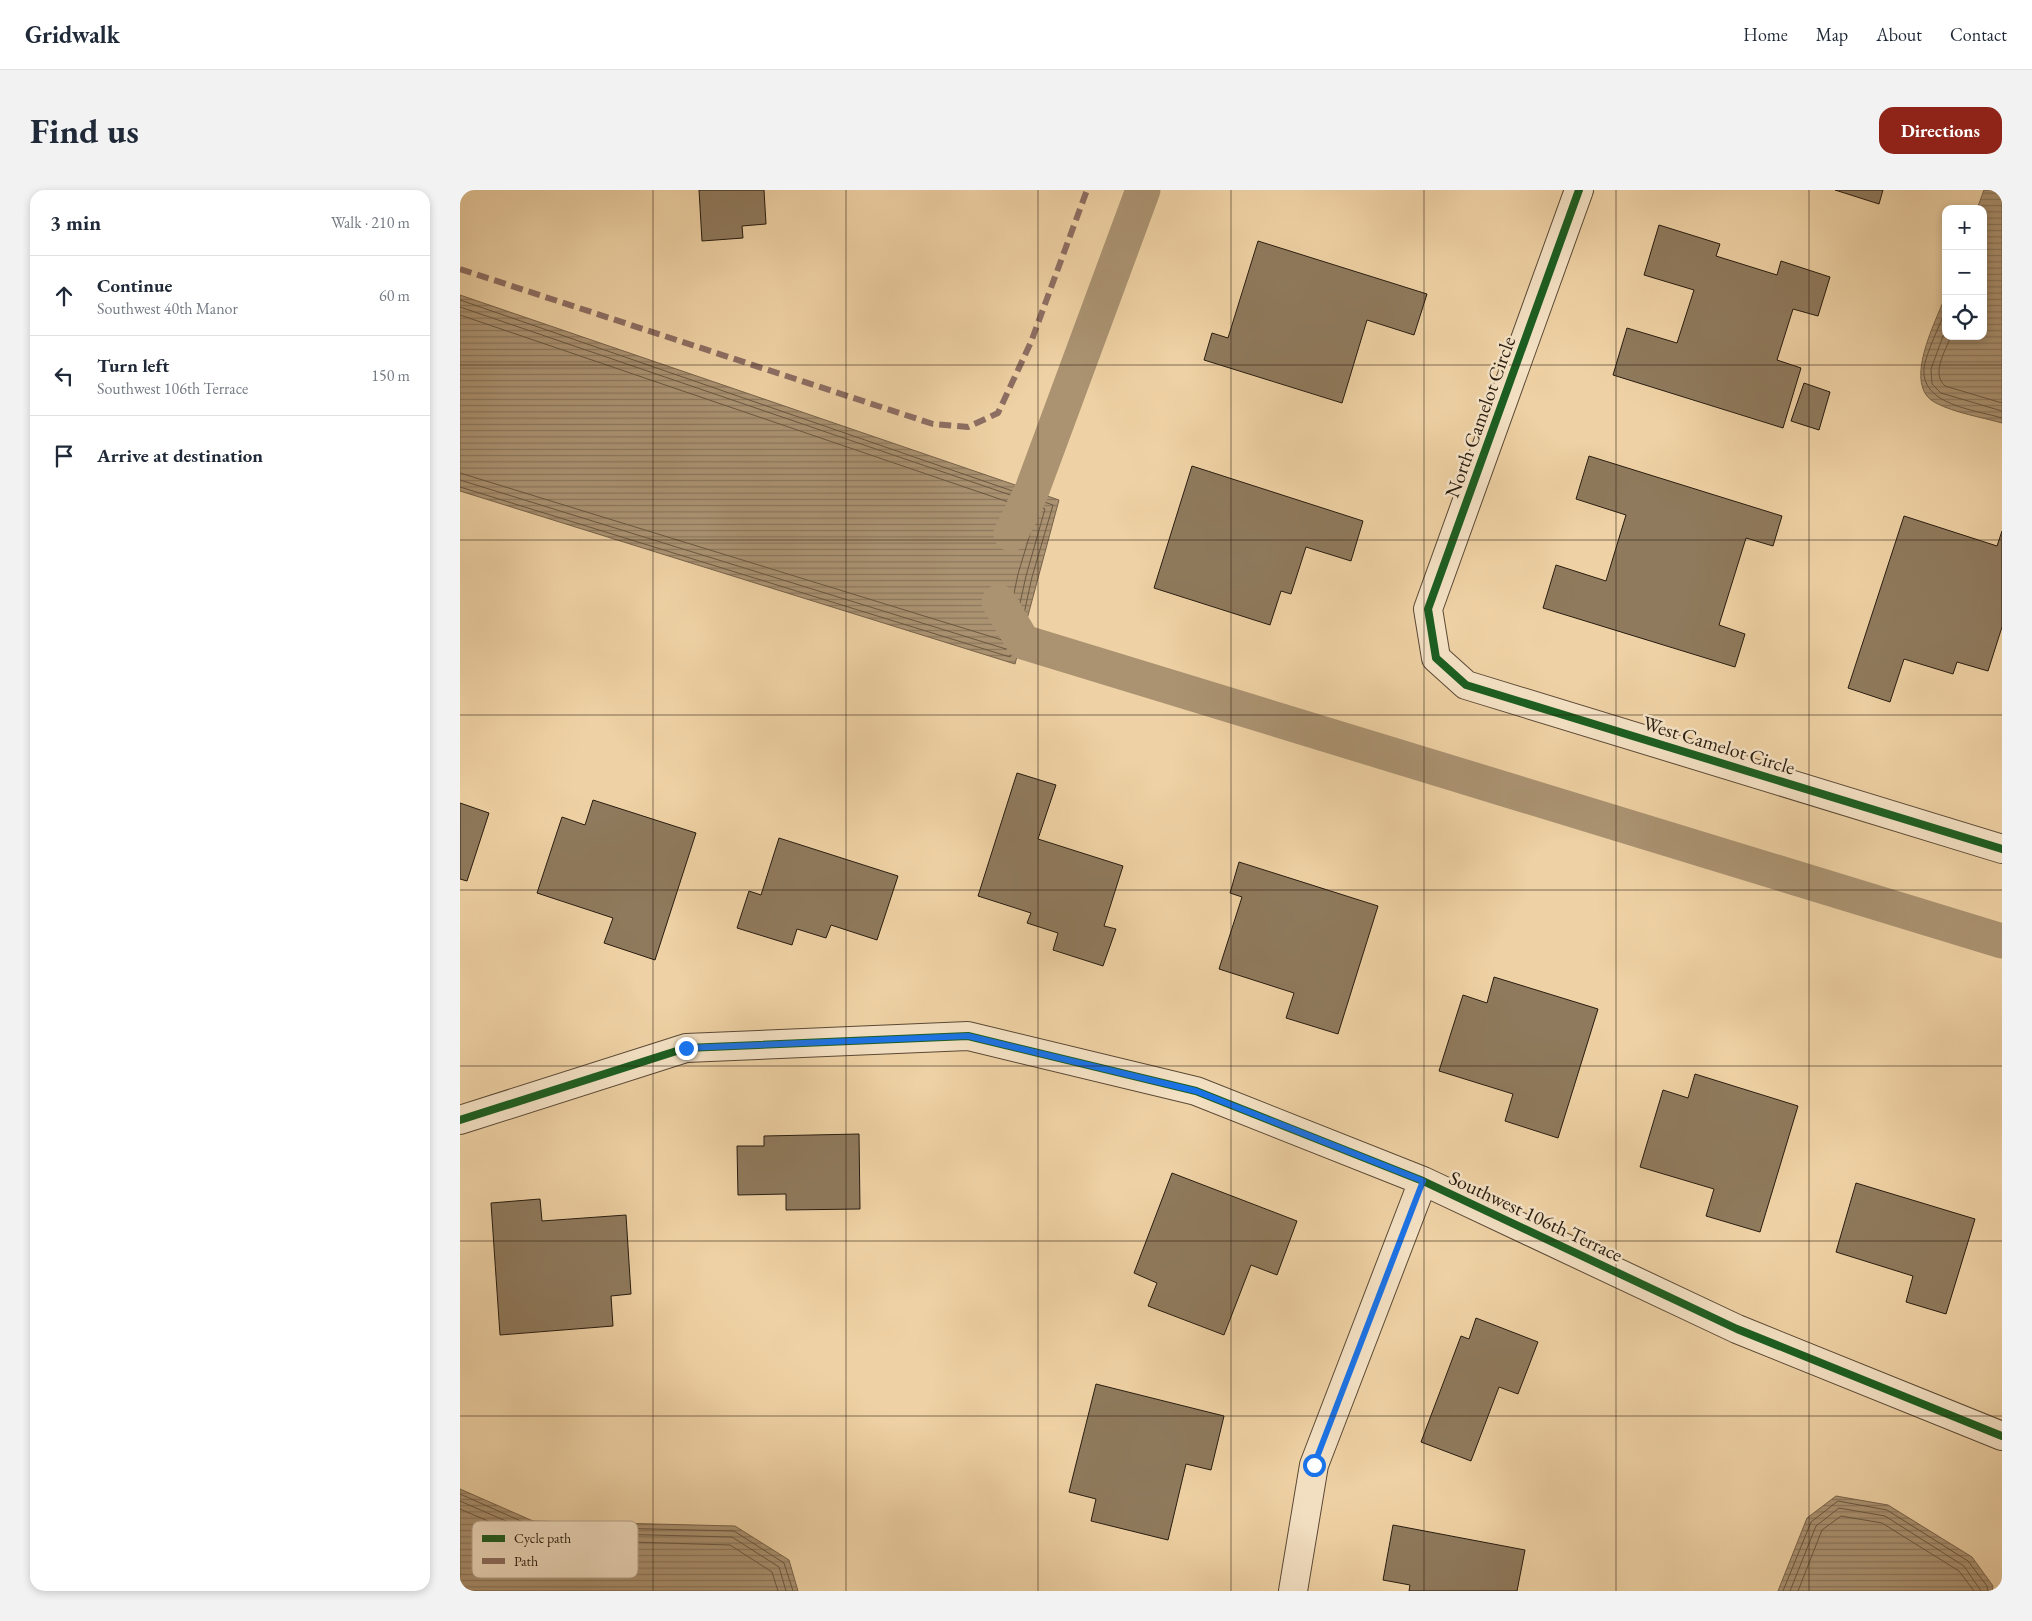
<!DOCTYPE html>
<meta charset="utf-8">
<style>
:root{--surface:#fff;--page:#f2f2f3;--text:#1f2937;--muted:#747a83;--line:#e0e1e3;--accent:#8f2418}
body{margin:0;font-family:"EB Garamond",serif;background:var(--page);color:var(--text)}
.controls{position:absolute;right:15px;top:15px;display:grid;overflow:hidden;border-radius:10px;box-shadow:0 2px 8px #0003}
.controls button{width:45px;height:45px;display:grid;place-items:center;padding:0;border:0;border-bottom:1px solid var(--line);background:var(--surface);color:var(--text);font:25px sans-serif}
.stop{position:absolute;width:15px;height:15px;margin:-11px;border:4px solid #1a73e8;border-radius:50%;background:#fff}
.stop.end{background:#1a73e8;border-color:#fff;box-shadow:0 1px 5px #0008}
.list{margin:0;padding:0;list-style:none}
h2{display:flex;justify-content:space-between;align-items:center;height:65px;margin:0;padding:0 20px;font-size:21px}
h2 small{font-size:16px;font-weight:400;color:var(--muted)}
.list li{display:grid;grid-template-columns:32px 1fr auto;gap:15px;align-items:center;box-sizing:border-box;height:80px;padding:0 20px;border-top:1px solid var(--line)}
.list b{display:block;font-size:19px;white-space:nowrap}
.list p{margin:0;font-size:16px;white-space:nowrap;color:var(--muted)}
.list em{font-size:16px;font-style:normal;color:var(--muted)}
.icon{flex:none;width:28px;height:28px;fill:none;stroke:currentColor;stroke-width:2;stroke-linecap:round;stroke-linejoin:round}
.map{position:relative;flex:none;width:1542px;height:1401px;overflow:hidden;border-radius:15px}
header{display:flex;align-items:center;gap:30px;box-sizing:border-box;height:70px;padding:0 25px;background:var(--surface);border-bottom:1px solid var(--line)}
header strong{font-size:24px}
nav{display:flex;gap:28px;margin-inline-start:auto;font-size:18px}
.intro{display:flex;align-items:center;justify-content:space-between;box-sizing:border-box;height:120px;padding:0 30px}
h1{margin:0;font-size:35px}
.button{padding:12px 22px;border-radius:15px;background:var(--accent);color:#fff;font-size:18px;font-weight:700}
main{display:flex;gap:30px;padding:0 30px}
aside{flex:1;background:var(--surface);border-radius:15px;box-shadow:0 2px 8px #0003}
.map>svg:first-child{display:block}
.water{fill:url(#water-rules);stroke:#77634b}
.lines{fill:none;stroke-linecap:round;stroke-linejoin:round}
.shore{stroke:#6a5841;stroke-width:1}
.canal{stroke:#ab9372;stroke-width:35}
.building{fill:#8f7a5d;stroke:#281c10}
.minor-casing{stroke:#5a4935;stroke-width:30}
.minor{stroke:#f4e1c4;stroke-width:28}
.quiet{stroke:#8d6e63;stroke-width:6;stroke-dasharray:12 6;stroke-linecap:butt}
.cycleway-casing{stroke:#f4e1c4;stroke-width:11}
.cycleway{stroke:#1b5e20;stroke-width:8}
.route{stroke:#1a73e8;stroke-width:6}
.grid{fill:none;stroke:#281c10;stroke-width:1;stroke-opacity:0.55}
.labels{text-anchor:middle;stroke-width:5;stroke-linejoin:round;paint-order:stroke}
.street-label{font-size:20px;fill:#281c10;stroke:#f4e1c4}
.key{fill:#f4e1c4;stroke:#b7a68e;stroke-width:1}
.key-label{font-size:14px;fill:#281c10}
</style>
<header>
<strong>Gridwalk</strong>
<nav><a>Home</a><a>Map</a><a>About</a><a>Contact</a></nav>
</header>
<div class="intro"><h1>Find us</h1><a class="button">Directions</a></div>
<main>
<aside>
<h2>3 min<small>Walk · 210 m</small></h2>
<ul class="list">
<li><svg class="icon" aria-label="ahead" viewBox="0 0 24 24"><path d="M12 20V5M6 11l6-6 6 6"/></svg><div><b>Continue</b><p>Southwest 40th Manor</p></div><em>60 m</em></li>
<li><svg class="icon" aria-label="left" viewBox="0 0 24 24"><path d="M17 20v-9H6M10 6l-5 5 5 5"/></svg><div><b>Turn left</b><p>Southwest 106th Terrace</p></div><em>150 m</em></li>
<li><svg class="icon" aria-label="arrive" viewBox="0 0 24 24"><path d="M6 21V4h12l-3 4 3 4H6"/></svg><div><b>Arrive at destination</b></div></li>
</ul>
</aside>
<div class="map">
<svg width="1542" height="1401" viewBox="0 0 1542 1401">
<defs>
<pattern id="water-rules" width="6" height="5" patternUnits="userSpaceOnUse" patternTransform="scale(1.25)"><rect width="6" height="5" fill="#ab9372"/><path d="M0 2.5h6" fill="none" stroke="#8b775c"/></pattern>
</defs>
<rect width="100%" height="100%" fill="#eed1a4"/>
<filter id="stains"><feTurbulence type="fractalNoise" baseFrequency=".004" numOctaves="4"/><feColorMatrix values="0 0 0 0 .2 0 0 0 0 .09 0 0 0 0 .02 0 0 0 .5 -.17"/></filter>
<radialGradient id="worn" r=".72"><stop offset=".6" stop-color="#630" stop-opacity="0"/><stop offset="1" stop-color="#630" stop-opacity=".3"/></radialGradient>
<!-- water -->
<path class="water" d="M1524 0H1542V233C1521 227 1495 223 1476 213 1441 196 1476 131 1486 105V146H1523V19H1517Z
M0 105 599 310 555 474 0 301Z
M0 1299 73 1331 275 1336 329 1370 338 1401H0Z
M1376 1306 1428 1315 1512 1367 1533 1396 1532 1401H1318L1347 1328Z"/>
<g class="lines">
<!-- shore -->
<path class="shore" d="M0 110 593 315 572 387 558 451 550 467 0 297
M0 117 568 311 585 319 566 386 552 449 546 459 0 290
M1486 119C1480 135 1466 163 1464 178 1460 215 1516 220 1542 228
M0 125 566 318 576 324 558 384 545 447 542 450 0 283
M1486 138 1471 179 1472 194 1481 203 1542 221
M1491 146C1485 162 1471 183 1485 196L1542 213
M0 1304 72 1336 274 1341 324 1373 333 1401
M0 1311 71 1342 272 1347 319 1377 326 1401
M0 1319 70 1349 270 1355 312 1382 318 1401
M1323 1401 1351 1332 1378 1311 1427 1320 1508 1371 1527 1396 1528 1401
M1330 1401 1356 1336 1379 1318 1425 1326 1504 1376 1521 1401
M1338 1401 1362 1340 1381 1326 1422 1333 1499 1381 1514 1401"/>
<!-- canal -->
<path class="canal" d="M551 344 572 300 683 0
M539 412 563 452 1542 751"/>
</g>
<!-- building -->
<path class="building" d="M239 0H304L306 34 282 36 283 48 242 51Z
M1375 0H1423L1419 14Z
M1199 35 1260 54 1256 66 1317 85 1321 71 1370 87 1358 126 1333 119 1317 170 1341 178 1323 238 1153 185 1167 138 1217 153 1234 100 1184 85Z
M798 51 967 104 954 145 907 130 882 213 744 170 752 143 768 148Z
M1344 193 1370 202 1359 240 1331 231Z
M1129 266 1322 326 1313 356 1286 348 1259 435 1285 444 1275 477 1083 418 1096 375 1146 391 1166 325 1116 309Z
M732 276 903 331 891 371 846 357 831 404 821 401 810 435 694 398Z
M1444 326 1537 356 1542 341V437L1528 481 1497 472 1493 484 1444 469 1430 512 1388 498Z
M557 583 596 595 578 649 663 676 644 736 656 739 643 776 593 760 598 743 567 733 571 723 518 706Z
M133 610 236 643 195 770 144 753 153 728 77 703 102 627 125 635Z
M0 613 29 623 7 691 0 689Z
M319 648 438 686 417 750 371 735 366 748 337 739 332 755 277 738 289 701 301 705Z
M779 672 918 716 878 844 826 828 834 803 759 779 782 707 770 703Z
M1034 787 1138 819 1098 948 1045 931 1053 904 979 881 1003 805 1027 813Z
M1235 884 1338 916 1300 1042 1246 1026 1254 999 1180 977 1203 900 1228 908Z
M399 944 400 1019 326 1020V1004L278 1005 277 956H304V946Z
M712 983 837 1031 817 1085 791 1075 764 1145 688 1116 697 1093 674 1083Z
M1396 993 1515 1029 1486 1124 1446 1112 1453 1086 1376 1062Z
M80 1009 82 1031 166 1025 171 1104 151 1106 153 1136 40 1145 31 1013Z
M1016 1128 1078 1152 1058 1204 1039 1197 1011 1271 961 1252 1001 1146 1009 1149Z
M636 1194 764 1226 751 1280 726 1274 708 1350 631 1331 636 1309 609 1302Z
M933 1335 1065 1360 1057 1401H949L950 1395 923 1390Z"/>
<g class="lines">
<!-- minor casing -->
<g class="minor-casing">
<path id="minor" d="M1119 0 968 419 976 468 1006 495 1542 659
M0 930 226 858 508 846 736 901 963 991 1277 1139 1542 1246
M833 1401 854 1275 963 991"/>
</g>
<!-- minor -->
<use href="#minor" class="minor"/>
<!-- quiet -->
<path class="quiet" d="M0 79 473 234 508 237 538 223 571 152 627 0"/>
<!-- cycleway casing -->
<g class="cycleway-casing">
<path id="cycleway" d="M1119 0 968 419 976 468 1006 495 1542 659
M0 930 226 858 508 846 736 901 963 991 1277 1139 1542 1246"/>
</g>
<!-- cycleway -->
<use href="#cycleway" class="cycleway"/>
</g>
<g class="lines">
<!-- route -->
<path class="route" d="M226 858 508 846 736 901 963 991 854 1275"/>
</g>
<!-- grid -->
<path class="grid" d="M193 0V1401M386 0V1401M578 0V1401M771 0V1401M964 0V1401M1156 0V1401M1349 0V1401M0 175H1542M0 350H1542M0 525H1542M0 700H1542M0 876H1542M0 1051H1542M0 1226H1542"/>
<g class="labels">
<!-- street labels -->
<g class="street-label">
<text transform="translate(1020 227) rotate(-70)" y="7">North Camelot Circle</text>
<text transform="translate(1259 555) rotate(17)" y="7">West Camelot Circle</text>
<text transform="translate(1076 1026) rotate(25)" y="7">Southwest 106th Terrace</text>
</g>
</g>
<!-- legend -->
<rect x="12" y="1331" width="166" height="57" rx="8" class="key"/>
<rect x="22" y="1345" width="23" height="7" fill="#1b5e20"/>
<rect x="22" y="1368" width="23" height="6" fill="#8d6e63"/>
<g class="key-label">
<text x="54" y="1353">Cycle path</text>
<text x="54" y="1376">Path</text>
</g>
<rect width="100%" height="100%" filter="url(#stains)"/>
<rect width="100%" height="100%" fill="url(#worn)"/>
</svg>
<div class="controls">
<button>+</button>
<button>−</button>
<button><svg class="icon" aria-label="locate" viewBox="0 0 24 24"><circle cx="12" cy="12" r="6"/><path d="M12 2v4M12 18v4M2 12h4M18 12h4"/></svg></button>
</div>
<div class="stop" style="left:854px;top:1275px"></div>
<div class="stop end" style="left:226px;top:858px"></div>
</div>
</main>
